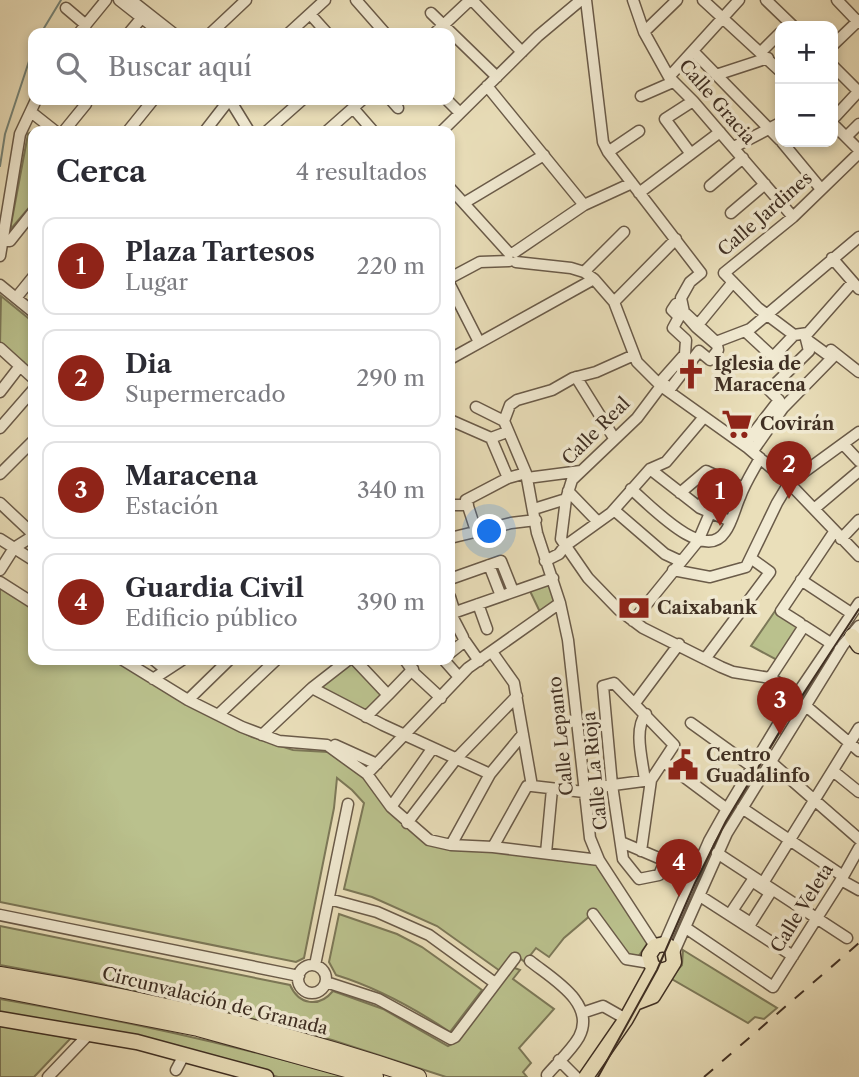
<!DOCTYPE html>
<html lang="es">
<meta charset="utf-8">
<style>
:root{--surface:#fff;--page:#f2f2f3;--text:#2b2b33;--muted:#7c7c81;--line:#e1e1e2;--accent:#8f2418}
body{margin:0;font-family:"Libre Caslon Text",serif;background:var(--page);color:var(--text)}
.controls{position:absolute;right:21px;top:21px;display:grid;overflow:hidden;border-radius:14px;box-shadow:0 4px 10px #0003}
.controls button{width:63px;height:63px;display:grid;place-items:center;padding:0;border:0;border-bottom:2px solid var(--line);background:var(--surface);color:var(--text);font:35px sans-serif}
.you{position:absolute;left:490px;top:532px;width:24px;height:24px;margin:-18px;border:5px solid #fff;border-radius:50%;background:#1a73e8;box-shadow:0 0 0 10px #1a73e833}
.badge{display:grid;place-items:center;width:46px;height:46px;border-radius:50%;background:var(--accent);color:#fff;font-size:23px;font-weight:700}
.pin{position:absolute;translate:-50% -58px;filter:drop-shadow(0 2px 4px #0008)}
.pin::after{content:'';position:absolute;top:37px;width:24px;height:21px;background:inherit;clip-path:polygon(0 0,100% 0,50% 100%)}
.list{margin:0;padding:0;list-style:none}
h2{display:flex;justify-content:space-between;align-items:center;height:91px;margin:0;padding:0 28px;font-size:30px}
h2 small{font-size:23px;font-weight:400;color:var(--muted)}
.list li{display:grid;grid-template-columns:46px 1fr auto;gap:21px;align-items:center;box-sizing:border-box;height:98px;margin:0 14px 14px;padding:0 14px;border:2px solid var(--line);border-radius:14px}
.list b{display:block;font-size:26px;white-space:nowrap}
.list p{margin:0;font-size:23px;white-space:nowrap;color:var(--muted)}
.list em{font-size:23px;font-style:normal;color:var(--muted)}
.icon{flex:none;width:38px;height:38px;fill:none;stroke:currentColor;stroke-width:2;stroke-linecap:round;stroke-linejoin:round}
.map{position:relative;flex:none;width:859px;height:1077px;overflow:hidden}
.search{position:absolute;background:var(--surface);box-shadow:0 4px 10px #0003;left:28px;top:28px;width:427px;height:77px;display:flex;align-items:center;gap:18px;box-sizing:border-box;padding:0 24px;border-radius:14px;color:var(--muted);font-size:26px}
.panel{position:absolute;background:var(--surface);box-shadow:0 4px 10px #0003;left:28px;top:126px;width:427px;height:539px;border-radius:14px}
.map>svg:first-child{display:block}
.green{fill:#bac18d;stroke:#7c7858;stroke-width:2}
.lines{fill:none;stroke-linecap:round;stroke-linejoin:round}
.stream{stroke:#748479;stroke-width:2}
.minor-casing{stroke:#6a5b49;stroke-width:13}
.major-casing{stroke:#3f2f23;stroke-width:17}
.highway-casing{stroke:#3f2f23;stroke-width:18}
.minor{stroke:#f1ead2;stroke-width:10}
.major{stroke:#eadfba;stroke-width:14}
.highway{stroke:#eadfba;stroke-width:16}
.tram{stroke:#3f2f23;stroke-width:2}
.rail{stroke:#3f2f23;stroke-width:2;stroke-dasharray:12 12;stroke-linecap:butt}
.labels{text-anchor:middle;stroke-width:7;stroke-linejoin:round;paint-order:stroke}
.street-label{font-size:18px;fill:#3f2f23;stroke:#f1ead2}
.poi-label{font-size:18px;font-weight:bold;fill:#3f2f23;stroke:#f1ead2;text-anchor:start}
</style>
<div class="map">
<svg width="859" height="1077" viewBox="0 0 859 1077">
<rect width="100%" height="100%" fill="#eadfba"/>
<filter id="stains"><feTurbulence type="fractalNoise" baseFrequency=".00286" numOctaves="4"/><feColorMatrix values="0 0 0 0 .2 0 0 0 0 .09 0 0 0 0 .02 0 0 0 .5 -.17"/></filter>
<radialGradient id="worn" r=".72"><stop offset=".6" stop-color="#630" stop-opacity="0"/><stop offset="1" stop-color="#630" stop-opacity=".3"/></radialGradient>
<!-- green -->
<path class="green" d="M38 128 41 131H33V203L10 230 28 134Z
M1 296 33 322V374L0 345Z
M549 582 555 602 540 612 529 589Z
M0 586 33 607V660H116L191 707 252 737 293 750 328 752 370 782 428 842 595 863 649 941 638 957 627 956 591 915 564 938 549 957 536 948 525 962 514 954 500 971 437 926 372 897 344 889 364 803 352 790 337 778 334 808 304 958 296 962 0 902Z
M775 611 799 626 777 660 751 646Z
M352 660 384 696 365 715 316 688Z
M339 914 397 934 422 947 482 990 450 1032C414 1008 378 988 336 975L329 962Z
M0 926 290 985C299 1005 319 1008 333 991L383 1009 448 1046 454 1043 512 967 520 970 513 979 554 1009 519 1048 531 1063 523 1072 527 1077H446L332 1040 215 1009 92 982 0 965Z
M683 950 777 1008 764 1019 755 1017 748 1023 670 978 682 965Z
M0 999C118 1019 231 1044 347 1077H278L158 1044 0 1017Z
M0 1026 71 1038 34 1077H0Z"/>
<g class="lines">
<!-- stream -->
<path class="stream" d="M41 33 61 0
M0 166 5 134 33 49"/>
<!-- minor casing -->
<g class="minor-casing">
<path id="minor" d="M119 0 161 33
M131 0 173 33
M356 0 385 33
M472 0 522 52
M586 0 603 142 608 152 701 273
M633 0 644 32 669 77 693 101 793 217
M703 0 780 71
M766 0 793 26
M837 0 859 23
M66 8 86 25
M431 13 497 77
M310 14 327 33
M644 32 677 0
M79 33 106 0
M129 33 144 15
M211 33 246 0
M289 33 325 0
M435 33 470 0
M833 45 859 20
M693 51 780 140
M761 52 780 33
M833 66 859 92
M716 75 768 58
M669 77 739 0
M487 86 584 205
M641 96 673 82
M230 100 249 131
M391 100 398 108
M447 100 460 113
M353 108 373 131
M31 112 55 131
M833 119 858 92
M833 124 859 150
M64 131 86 104V100
M128 131 153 100
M205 131 229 100
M267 131 302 100
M327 131 362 100
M442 131 538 36 581 0
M846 137 859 124
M782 142 821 189
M734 147 780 123
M608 152 639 131
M691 154 665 119 693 101
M710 186 743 158
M450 188 509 253
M639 193 720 132
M464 203 544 155
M731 213 765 184
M2 241H10L33 212
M515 252 584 205 632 183
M0 256 20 134 36 100
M832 258 859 289
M516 262 571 268 584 272 594 279 614 302 637 362 661 386 748 448 789 483 859 556
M584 272 624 232
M701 273 690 282 681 298 684 312 716 342 750 329 859 237
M724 273 793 217 859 153
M724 273 758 308 794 335 808 333
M450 278 480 262 509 261
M0 285 33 312
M450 285 479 342
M16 298 33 277
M614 302 676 239
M676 304 696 327 717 345 718 350 710 360 699 351 670 389 661 381 685 354 686 340 673 328 679 317 672 310Z
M697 326 733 282
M745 331 773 357 781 360
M808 333 853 282
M806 339 832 358 783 408 755 448 746 443 779 400 769 390 809 351Z
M0 348 33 378
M831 350 859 372
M634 355 596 372 573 378 552 390 517 400 510 405 504 421 526 473 537 533 560 603 568 640 590 838 599 860 655 946
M773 357 794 335
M450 359 594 279
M576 377 614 438
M661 386 637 418 572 480 566 499 561 539 588 578 619 610 643 628 721 667 733 672 770 678 798 694
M0 392 20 366
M476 407 504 421
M450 420 491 438 507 432
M0 428 33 390
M491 438 508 478
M843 444 859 461
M650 469 700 508 730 521
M0 474 33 441
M527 478 581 471
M631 489C649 504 704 564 725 532 732 523 735 508 740 497 745 483 753 471 760 458
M568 491 598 522
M680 493 706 471 743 488
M0 503 33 534
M450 505H468
M700 508 715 476
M534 509 566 499
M814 509 859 471
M614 510 665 554 680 561
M476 531 466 500 508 478 526 473
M450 538 511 523 536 520
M0 539 33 560
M841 539 859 520
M545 561 559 554 565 546 611 513 650 469 666 462 704 417
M489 565 501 596
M0 570 14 548 33 536
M673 570 710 577 746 567 777 503 789 483 859 432
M450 579 501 561 513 591
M801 580 851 613
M0 582 33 603
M450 597 455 613
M478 604 487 629
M450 614 553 578
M451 614 463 637
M633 621 698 541 710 513
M800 623 781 611 834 532
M492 652 514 683 532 786
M450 653 465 641 479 661
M705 659 770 572 752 559
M123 660 188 700 242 727 279 741 327 745 367 774 391 807 429 840 451 845 493 847 599 860
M154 660 166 670
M355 660 388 695 366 717
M405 660 415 674 441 698
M444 660 459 677
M770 678 804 626 832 644
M153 679 182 660
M312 688 383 725 490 774
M388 695 413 669
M188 700 229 660
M635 703 679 644
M806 706 859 751
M218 715 276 660
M691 723 751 766
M262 735 312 688 348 660
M335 745 377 764
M664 762 727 809
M772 763 859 839
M833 771 859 792
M367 774 468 668 560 603
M645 781C643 762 633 729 646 714
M532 786 584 792
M583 789 651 780
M391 807 432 749
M742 808 843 876
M407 823 456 759 517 696
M621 842 694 873
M451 845 490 774 523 734
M493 847 527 786H532
M641 851 651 780 674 745 614 683 603 686 612 785 623 859 639 879 659 875 665 861
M546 853 552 789
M717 853 847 938
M841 880 859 890
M752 881 770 893 751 923 732 911Z
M763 883 859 728
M700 896 793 956
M329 899 377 912 429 935 495 983
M593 914 626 959 650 963
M0 915 299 976
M686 928 773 987 841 880 859 848
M664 944 709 841 727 809 789 706 859 603
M674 952 727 833 843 645 859 626
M530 961C551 978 597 1003 579 1037 571 1051 557 1063 547 1075
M298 979a14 14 0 1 1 28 0a14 14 0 1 1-28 0Z
M315 965 348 804
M326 982 378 999 451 1039 455 1037 515 958
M582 1013 603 1006 626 1019
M559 1060 576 1077
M176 1070 184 1055
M48 1077 89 1034"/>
</g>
<!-- major casing -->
<g class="major-casing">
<path id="major" d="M852 636 859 646
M635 1003 653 996 674 962 672 948 664 944 655 946 649 955 652 966 661 971 670 968
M0 1019 137 1042 266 1077
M586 1077 626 1019 654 968"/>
</g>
<!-- highway casing -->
<g class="highway-casing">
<path id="highway" d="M0 975C142 998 282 1031 418 1077
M0 989 198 1028 375 1077"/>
</g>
<!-- minor -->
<use href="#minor" class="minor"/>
<!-- major -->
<use href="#major" class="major"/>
<!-- highway -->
<use href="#highway" class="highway"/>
<!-- tram -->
<path class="tram" d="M598 1077 657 970 695 883 726 821 792 711 859 609"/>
<!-- rail -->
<path class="rail" d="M704 1077 859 943"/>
</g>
<!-- icons -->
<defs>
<g id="church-bare" transform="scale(2.415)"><path d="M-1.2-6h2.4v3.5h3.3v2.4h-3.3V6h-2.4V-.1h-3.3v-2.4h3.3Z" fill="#8f2418" stroke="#f1ead2" stroke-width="2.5" paint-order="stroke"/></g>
<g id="supermarket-bare" transform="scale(2.415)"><path d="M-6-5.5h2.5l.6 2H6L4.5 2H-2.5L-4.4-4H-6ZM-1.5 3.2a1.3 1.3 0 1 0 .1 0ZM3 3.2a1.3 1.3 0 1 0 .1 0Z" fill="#8f2418" stroke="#f1ead2" stroke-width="2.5" paint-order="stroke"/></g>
<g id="bank-bare" transform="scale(2.415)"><path d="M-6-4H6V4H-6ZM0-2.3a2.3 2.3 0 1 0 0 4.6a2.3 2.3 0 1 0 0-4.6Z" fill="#8f2418" stroke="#f1ead2" stroke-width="2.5" paint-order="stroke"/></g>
<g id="civic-bare" transform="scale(2.415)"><path d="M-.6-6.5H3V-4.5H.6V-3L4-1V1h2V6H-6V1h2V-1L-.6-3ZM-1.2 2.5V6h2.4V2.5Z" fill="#8f2418" stroke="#f1ead2" stroke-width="2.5" paint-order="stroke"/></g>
</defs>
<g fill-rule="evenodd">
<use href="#church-bare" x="691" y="374"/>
<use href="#supermarket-bare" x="737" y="424"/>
<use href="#bank-bare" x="634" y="608"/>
<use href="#civic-bare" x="683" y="765"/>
</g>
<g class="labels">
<!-- street labels -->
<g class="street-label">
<text transform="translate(717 102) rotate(49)" y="6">Calle Gracia</text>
<text transform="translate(765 214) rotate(-41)" y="6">Calle Jardines</text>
<text transform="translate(596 431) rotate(-45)" y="6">Calle Real</text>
<text transform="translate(561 736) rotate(-96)" y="6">Calle Lepanto</text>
<text transform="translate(595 771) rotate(-96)" y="6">Calle La Rioja</text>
<text transform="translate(802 908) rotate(-58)" y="6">Calle Veleta</text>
<text transform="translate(215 1001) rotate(14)" y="6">Circunvalación de Granada</text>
</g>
<!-- poi labels -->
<g class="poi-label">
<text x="714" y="370">Iglesia de<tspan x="714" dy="21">Maracena</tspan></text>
<text x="760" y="430">Covirán</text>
<text x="657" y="614">Caixabank</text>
<text x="706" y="761">Centro<tspan x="706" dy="21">Guadalinfo</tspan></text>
</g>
</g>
<rect width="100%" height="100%" filter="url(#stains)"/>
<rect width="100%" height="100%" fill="url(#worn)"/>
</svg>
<div class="controls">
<button>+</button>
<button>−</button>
</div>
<div class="you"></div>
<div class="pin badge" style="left:720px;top:526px">1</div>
<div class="pin badge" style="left:789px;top:499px">2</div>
<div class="pin badge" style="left:780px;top:735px">3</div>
<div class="pin badge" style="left:679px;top:897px">4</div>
<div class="search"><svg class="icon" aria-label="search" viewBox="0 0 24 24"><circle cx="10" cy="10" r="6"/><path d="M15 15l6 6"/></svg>Buscar aquí</div>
<section class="panel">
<h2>Cerca<small>4 resultados</small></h2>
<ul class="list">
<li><span class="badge">1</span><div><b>Plaza Tartesos</b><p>Lugar</p></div><em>220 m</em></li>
<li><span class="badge">2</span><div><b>Dia</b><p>Supermercado</p></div><em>290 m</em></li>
<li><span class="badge">3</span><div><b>Maracena</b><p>Estación</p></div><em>340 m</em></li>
<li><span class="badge">4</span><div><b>Guardia Civil</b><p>Edificio público</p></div><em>390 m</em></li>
</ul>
</section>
</div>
